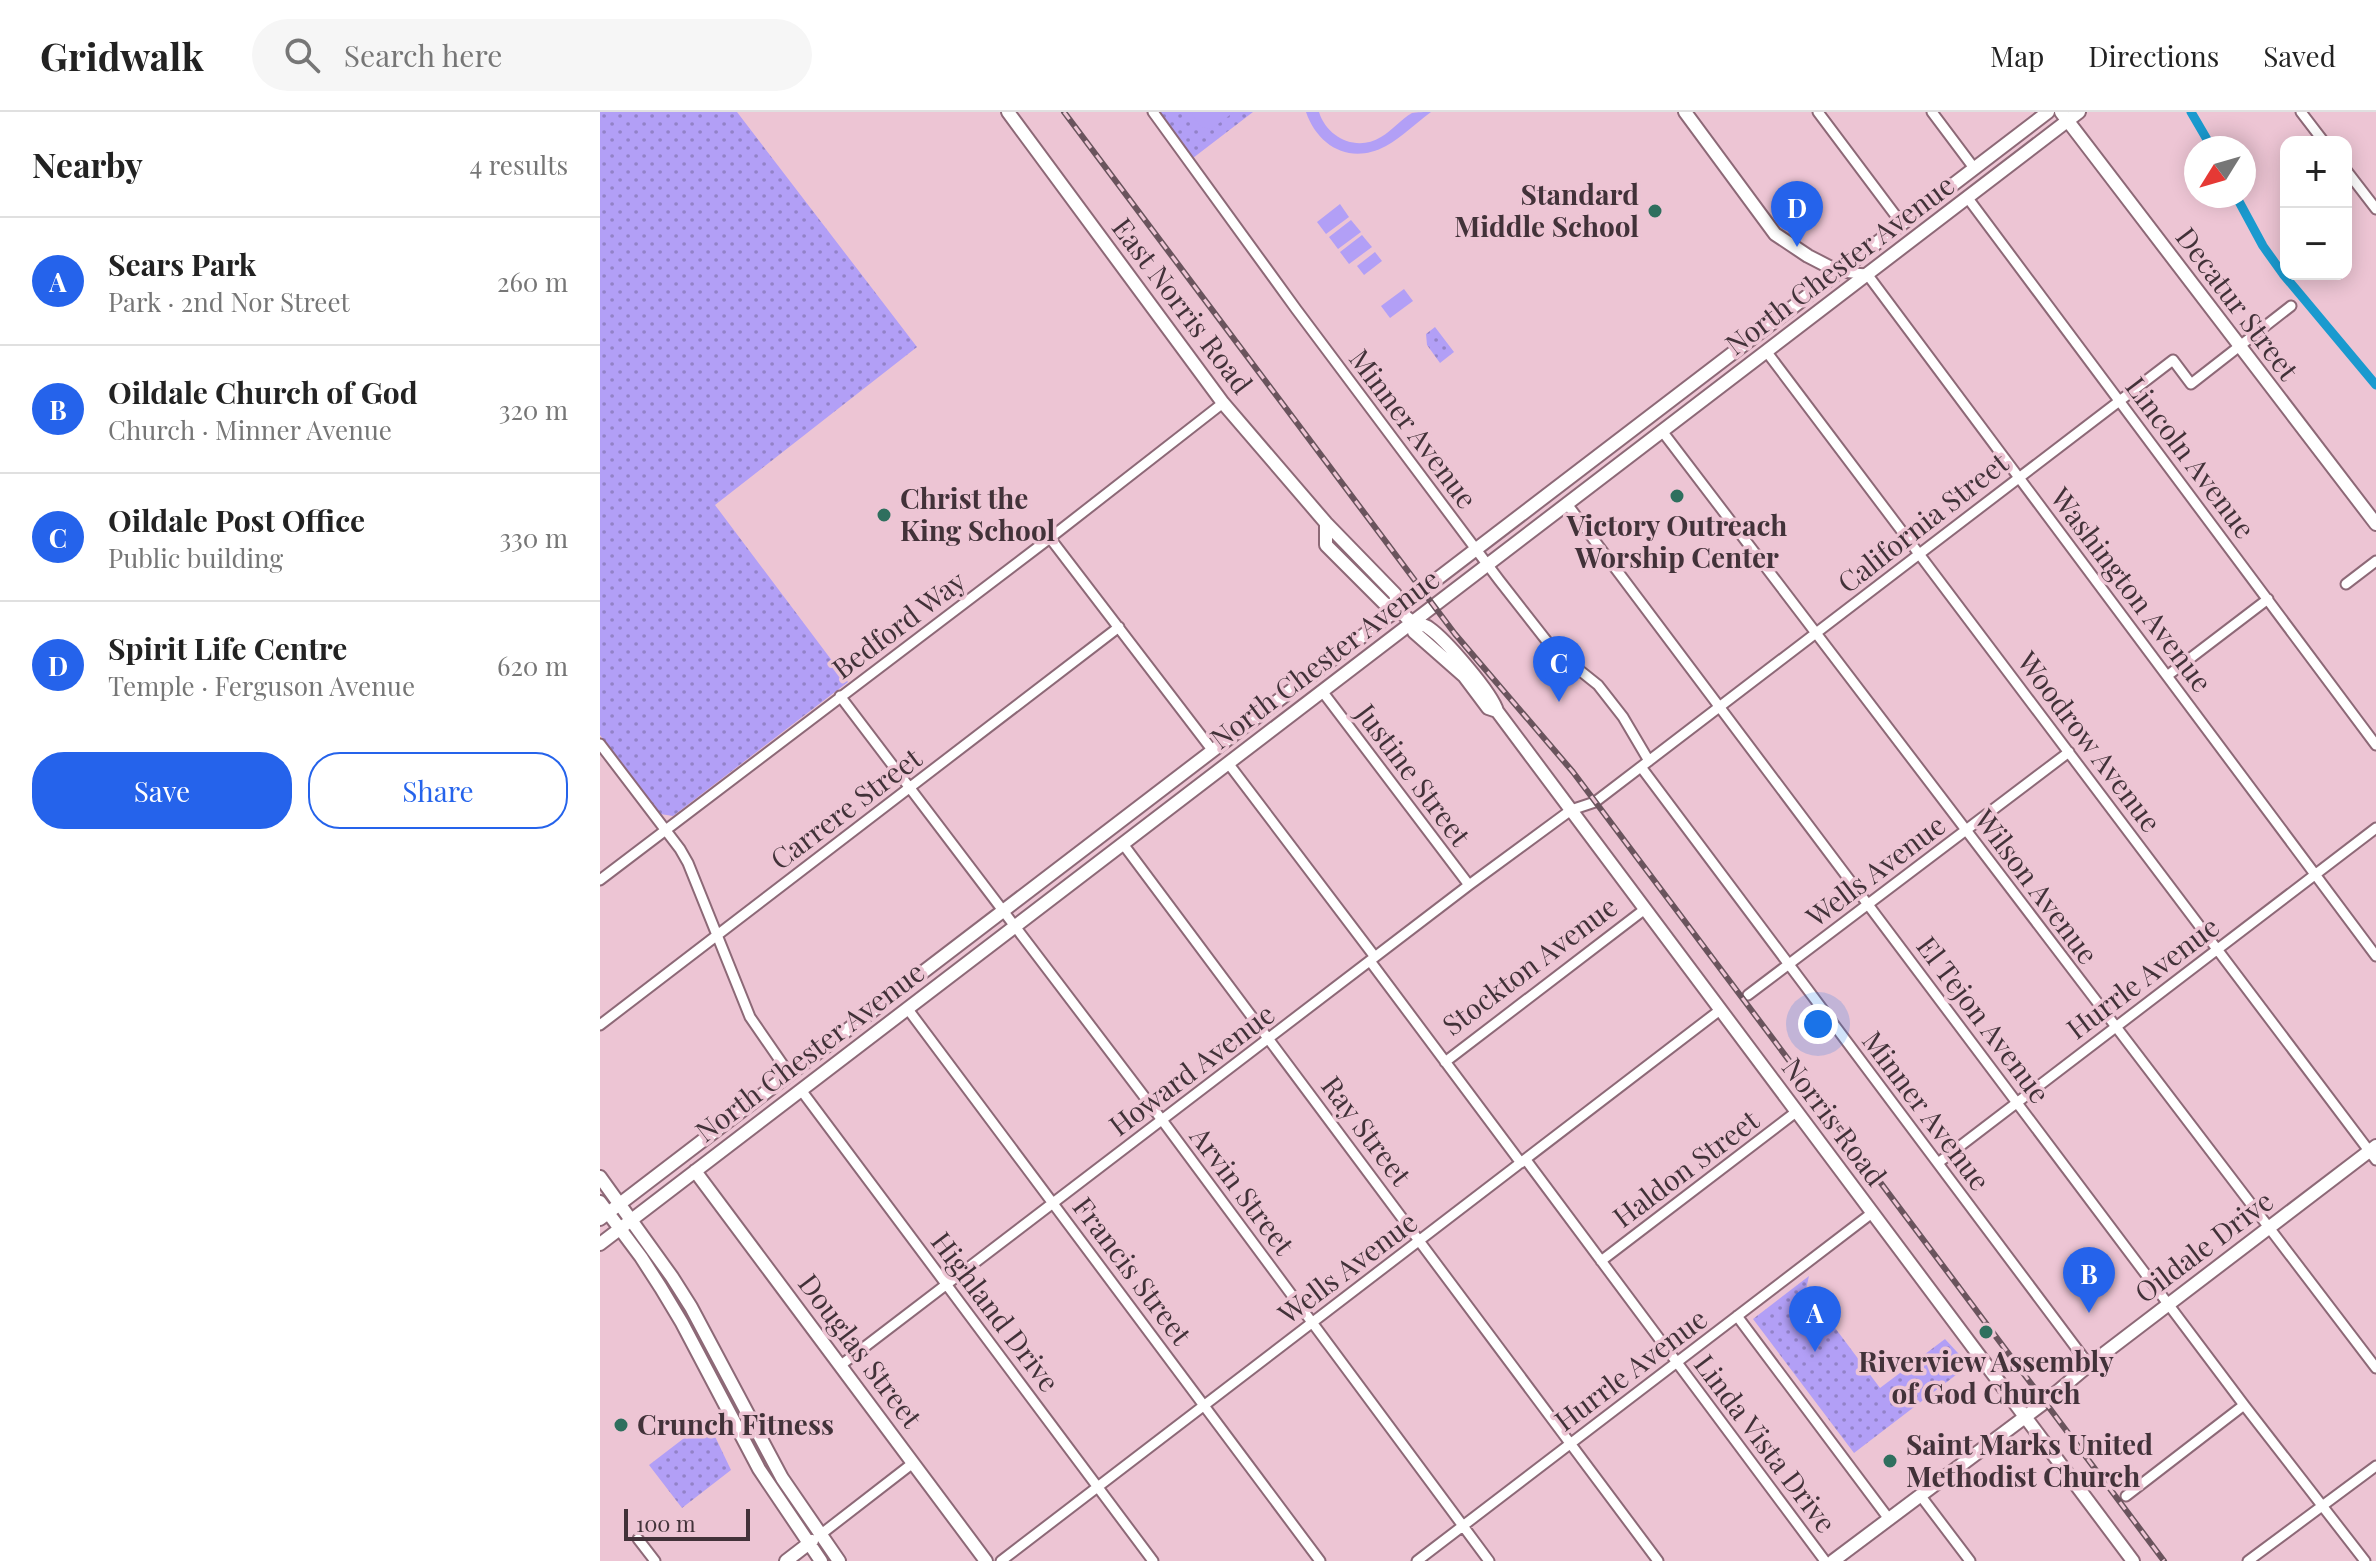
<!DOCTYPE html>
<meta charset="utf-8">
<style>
:root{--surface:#fff;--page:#f6f6f6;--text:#222;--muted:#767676;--line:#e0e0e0;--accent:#2563eb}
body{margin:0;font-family:"Playfair Display",serif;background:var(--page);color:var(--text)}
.controls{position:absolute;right:24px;top:24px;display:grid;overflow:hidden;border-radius:16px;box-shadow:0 4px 20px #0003}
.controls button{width:72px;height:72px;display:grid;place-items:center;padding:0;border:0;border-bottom:2px solid var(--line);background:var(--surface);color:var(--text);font:40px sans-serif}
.compass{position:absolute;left:1584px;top:24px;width:72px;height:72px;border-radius:50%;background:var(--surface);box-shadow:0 4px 20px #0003;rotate:233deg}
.scale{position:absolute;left:24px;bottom:20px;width:126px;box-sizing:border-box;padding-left:8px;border:4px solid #423239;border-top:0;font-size:22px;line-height:28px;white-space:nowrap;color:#423239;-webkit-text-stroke:6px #edc5d4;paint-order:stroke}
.you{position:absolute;left:1218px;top:912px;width:28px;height:28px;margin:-20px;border:6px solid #fff;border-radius:50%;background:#1a73e8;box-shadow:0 0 0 12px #1a73e833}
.badge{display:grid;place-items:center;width:52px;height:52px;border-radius:50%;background:var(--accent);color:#fff;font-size:26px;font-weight:700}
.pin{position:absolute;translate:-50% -66px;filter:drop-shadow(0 2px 4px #0008)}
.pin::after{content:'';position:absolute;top:42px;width:28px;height:24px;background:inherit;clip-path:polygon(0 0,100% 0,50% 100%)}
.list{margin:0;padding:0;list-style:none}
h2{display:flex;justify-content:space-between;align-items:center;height:104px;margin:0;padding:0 32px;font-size:34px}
h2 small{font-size:26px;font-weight:400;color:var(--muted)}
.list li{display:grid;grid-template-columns:52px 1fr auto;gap:24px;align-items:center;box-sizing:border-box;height:128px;padding:0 32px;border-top:2px solid var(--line)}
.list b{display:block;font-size:30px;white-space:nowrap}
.list p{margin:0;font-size:26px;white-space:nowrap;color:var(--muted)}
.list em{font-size:26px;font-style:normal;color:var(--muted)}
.actions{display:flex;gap:16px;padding:24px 32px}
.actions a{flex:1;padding:18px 0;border:2px solid var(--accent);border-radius:32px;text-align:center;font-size:28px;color:var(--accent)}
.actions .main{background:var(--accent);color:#fff}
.icon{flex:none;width:44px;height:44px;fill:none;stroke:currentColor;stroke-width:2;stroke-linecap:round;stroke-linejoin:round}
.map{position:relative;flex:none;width:1776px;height:1449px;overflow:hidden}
header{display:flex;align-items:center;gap:48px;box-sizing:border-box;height:112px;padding:0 40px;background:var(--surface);border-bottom:2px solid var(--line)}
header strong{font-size:38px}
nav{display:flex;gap:44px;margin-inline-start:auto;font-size:28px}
.search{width:560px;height:72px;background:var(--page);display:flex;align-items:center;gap:20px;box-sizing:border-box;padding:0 28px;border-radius:44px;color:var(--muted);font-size:30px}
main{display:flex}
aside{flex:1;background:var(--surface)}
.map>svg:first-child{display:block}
.green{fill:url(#green-dots)}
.pitch{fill:#b29ff6}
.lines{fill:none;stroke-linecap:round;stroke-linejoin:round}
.canal{stroke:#1a9acf;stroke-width:9}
.street-casing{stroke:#8d6977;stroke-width:13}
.secondary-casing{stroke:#8d6977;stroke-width:16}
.street{stroke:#fff;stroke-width:9}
.secondary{stroke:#fff;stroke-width:12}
.rail-casing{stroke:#6a545d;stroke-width:6}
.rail{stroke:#edc5d4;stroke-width:3;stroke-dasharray:9;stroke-linecap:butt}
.poi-dot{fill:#2f6f5e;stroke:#edc5d4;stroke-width:3}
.labels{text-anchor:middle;stroke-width:7;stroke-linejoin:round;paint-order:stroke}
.poi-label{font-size:28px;font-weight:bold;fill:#423239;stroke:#edc5d4;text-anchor:start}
.street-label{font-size:28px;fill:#423239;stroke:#edc5d4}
</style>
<header>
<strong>Gridwalk</strong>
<div class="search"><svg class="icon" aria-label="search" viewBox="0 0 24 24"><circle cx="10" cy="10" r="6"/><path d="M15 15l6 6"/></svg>Search here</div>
<nav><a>Map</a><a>Directions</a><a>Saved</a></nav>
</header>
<main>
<aside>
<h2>Nearby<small>4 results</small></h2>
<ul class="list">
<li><span class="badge">A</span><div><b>Sears Park</b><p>Park · 2nd Nor Street</p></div><em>260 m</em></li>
<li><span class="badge">B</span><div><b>Oildale Church of God</b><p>Church · Minner Avenue</p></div><em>320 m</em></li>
<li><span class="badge">C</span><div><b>Oildale Post Office</b><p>Public building</p></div><em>330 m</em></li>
<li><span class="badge">D</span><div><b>Spirit Life Centre</b><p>Temple · Ferguson Avenue</p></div><em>620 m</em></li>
</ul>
<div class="actions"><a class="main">Save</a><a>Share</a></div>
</aside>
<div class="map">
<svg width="1776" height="1449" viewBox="0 0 1776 1449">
<defs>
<pattern id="green-dots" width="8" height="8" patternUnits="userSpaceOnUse" patternTransform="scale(2)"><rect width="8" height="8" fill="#b29ff6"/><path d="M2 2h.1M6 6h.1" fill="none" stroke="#9282c8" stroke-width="1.8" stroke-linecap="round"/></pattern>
</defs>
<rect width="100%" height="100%" fill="#edc5d4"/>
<!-- green -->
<path class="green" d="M0 0H137L317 235 115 393 248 570 73 704 60 702 0 623Z
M556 0H653L593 46Z
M835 215 854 240 840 251 827 233 826 222Z
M1209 1164 1206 1177 1280 1276 1345 1227 1369 1253 1254 1341 1153 1207Z
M110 1314 131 1358 82 1396 49 1353 96 1317Z"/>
<!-- pitch -->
<path class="pitch" d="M590 0H634L611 17 601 15Z
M706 0H719C727 26 757 40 781 25 792 19 801 7 812 1 817 0 825 0 831 0 816 11 802 25 786 34 751 53 718 35 706 0Z
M740 92 749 105 726 122 717 110Z
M751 108 761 120 738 137 729 125Z
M762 123 772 135 749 152 740 140Z
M775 140 782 149 764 163 757 154Z
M804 177 813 189 790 206 781 194Z"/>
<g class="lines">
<!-- canal -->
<path class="canal" d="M1591 0 1612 36
M1636 84 1663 134 1683 162 1776 273"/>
<!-- street casing -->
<g class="street-casing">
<path id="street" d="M553 0 696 197 899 468 953 537 998 573 1023 605 1049 649
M1218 0 1302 112
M1332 0 1374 56
M1701 0 1724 30
M1746 58 1776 97
M1367 85 1776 633
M1239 160 1267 162 1776 844
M1166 239 1776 1048
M1062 319 1776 1256
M967 392 1644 1293 1765 1449
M450 426 613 639
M1746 472 1776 449
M1567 564 1668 487
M722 579 869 773
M240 584 562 1008 889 1449
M0 632 80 737 88 751 150 905 190 963
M628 651 775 845
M1041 655 1489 1253
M523 732 1058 1449
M0 768 450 426 623 291
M770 849 921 1051
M1148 883 1469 640
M307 896 720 1449
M0 913 519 515
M845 950 1045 797
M201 978 553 1449
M926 1048 1225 1449
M1338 1051 1776 716
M1001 1149 1196 1000
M1137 1204 1289 1407
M241 1253 869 773 971 698 995 690 1573 248 1591 272 1691 194
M1320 1383 1370 1449
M1526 1384 1644 1293
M220 1423 313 1351
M38 1427 55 1449
M401 1449 1120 898
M817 1449 1272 1101
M1648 1449 1776 1354"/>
</g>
<!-- secondary casing -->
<g class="secondary-casing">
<path id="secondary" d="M408 0 623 291 726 411 795 482 798 495
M1085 0 1175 122 1208 144 1239 160
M1461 0 1776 412
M726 411V433L785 492C803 496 798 500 811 509 816 512 824 512 829 516 845 527 892 581 897 599L971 698 1533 1449
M812 509 814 520 864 564 888 596 897 599
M95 1059 386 1449
M0 1065 72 1165 91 1195 182 1366 239 1449
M0 1090 41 1145 61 1176 82 1211 159 1357 221 1449
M0 1107 1448 0
M0 1132 1479 0
M186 1449 212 1429
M1233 1449 1445 1290 1489 1253 1776 1034"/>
</g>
<!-- street -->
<use href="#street" class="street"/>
<!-- secondary -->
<use href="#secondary" class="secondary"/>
<!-- rail casing -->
<g class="rail-casing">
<path id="rail" d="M464 0 855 522 973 660 1564 1449"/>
</g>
<!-- rail -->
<use href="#rail" class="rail"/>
</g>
<!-- markers -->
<g class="poi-dot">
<circle cx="1055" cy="99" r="8"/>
<circle cx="1077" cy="384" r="8"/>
<circle cx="284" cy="403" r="8"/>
<circle cx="1386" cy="1220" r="8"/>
<circle cx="21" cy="1313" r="8"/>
<circle cx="1290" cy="1349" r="8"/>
</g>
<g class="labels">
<!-- poi labels -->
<g class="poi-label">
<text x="1039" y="93" text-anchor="end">Standard<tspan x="1039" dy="32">Middle School</tspan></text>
<text x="300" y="397">Christ the<tspan x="300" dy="32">King School</tspan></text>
<text x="1077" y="424" text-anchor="middle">Victory Outreach<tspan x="1077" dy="32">Worship Center</tspan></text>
<text x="1386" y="1260" text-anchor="middle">Riverview Assembly<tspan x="1386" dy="32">of God Church</tspan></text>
<text x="37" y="1323">Crunch Fitness</text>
<text x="1306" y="1343">Saint Marks United<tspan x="1306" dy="32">Methodist Church</tspan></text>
</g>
<!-- street labels -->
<g class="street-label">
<text transform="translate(1240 153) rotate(-37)" y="10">North Chester Avenue</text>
<text transform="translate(1637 192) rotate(53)" y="10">Decatur Street</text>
<text transform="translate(582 194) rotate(53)" y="10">East Norris Road</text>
<text transform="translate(813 317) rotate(53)" y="10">Minner Avenue</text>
<text transform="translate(1590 346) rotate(53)" y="10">Lincoln Avenue</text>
<text transform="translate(1323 411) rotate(-38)" y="10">California Street</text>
<text transform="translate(1531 478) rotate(53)" y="10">Washington Avenue</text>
<text transform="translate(299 513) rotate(-37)" y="10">Bedford Way</text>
<text transform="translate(725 547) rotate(-37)" y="10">North Chester Avenue</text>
<text transform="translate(1489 630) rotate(53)" y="10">Woodrow Avenue</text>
<text transform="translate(813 663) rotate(53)" y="10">Justine Street</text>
<text transform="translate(246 697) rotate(-37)" y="10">Carrere Street</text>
<text transform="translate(1276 759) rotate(-37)" y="10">Wells Avenue</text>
<text transform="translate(1436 775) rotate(53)" y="10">Wilson Avenue</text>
<text transform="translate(930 854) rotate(-37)" y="10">Stockton Avenue</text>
<text transform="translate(1543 866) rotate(-37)" y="10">Hurrle Avenue</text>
<text transform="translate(1383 908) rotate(53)" y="10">El Tejon Avenue</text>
<text transform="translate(210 940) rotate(-37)" y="10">North Chester Avenue</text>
<text transform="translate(592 958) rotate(-37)" y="10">Howard Avenue</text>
<text transform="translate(1326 999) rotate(53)" y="10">Minner Avenue</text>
<text transform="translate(1234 1010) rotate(53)" y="10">Norris Road</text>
<text transform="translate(766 1019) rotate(53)" y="10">Ray Street</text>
<text transform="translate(1086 1057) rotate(-37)" y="10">Haldon Street</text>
<text transform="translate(642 1079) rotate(53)" y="10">Arvin Street</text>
<text transform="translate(1604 1135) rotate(-37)" y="10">Oildale Drive</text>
<text transform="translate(748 1156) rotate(-37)" y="10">Wells Avenue</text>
<text transform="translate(532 1159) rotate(53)" y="10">Francis Street</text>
<text transform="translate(395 1200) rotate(53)" y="10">Highland Drive</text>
<text transform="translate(260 1239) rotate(53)" y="10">Douglas Street</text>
<text transform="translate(1031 1258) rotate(-37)" y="10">Hurrle Avenue</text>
<text transform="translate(1165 1332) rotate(53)" y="10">Linda Vista Drive</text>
</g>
</g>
</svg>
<div class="controls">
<button>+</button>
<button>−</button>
</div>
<svg class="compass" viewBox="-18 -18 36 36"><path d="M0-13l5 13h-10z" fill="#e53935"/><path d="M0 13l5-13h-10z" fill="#767676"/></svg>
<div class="scale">100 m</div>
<div class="you"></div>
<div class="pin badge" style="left:1215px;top:1240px">A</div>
<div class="pin badge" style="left:1489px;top:1201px">B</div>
<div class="pin badge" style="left:959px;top:590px">C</div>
<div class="pin badge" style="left:1197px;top:135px">D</div>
</div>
</main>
